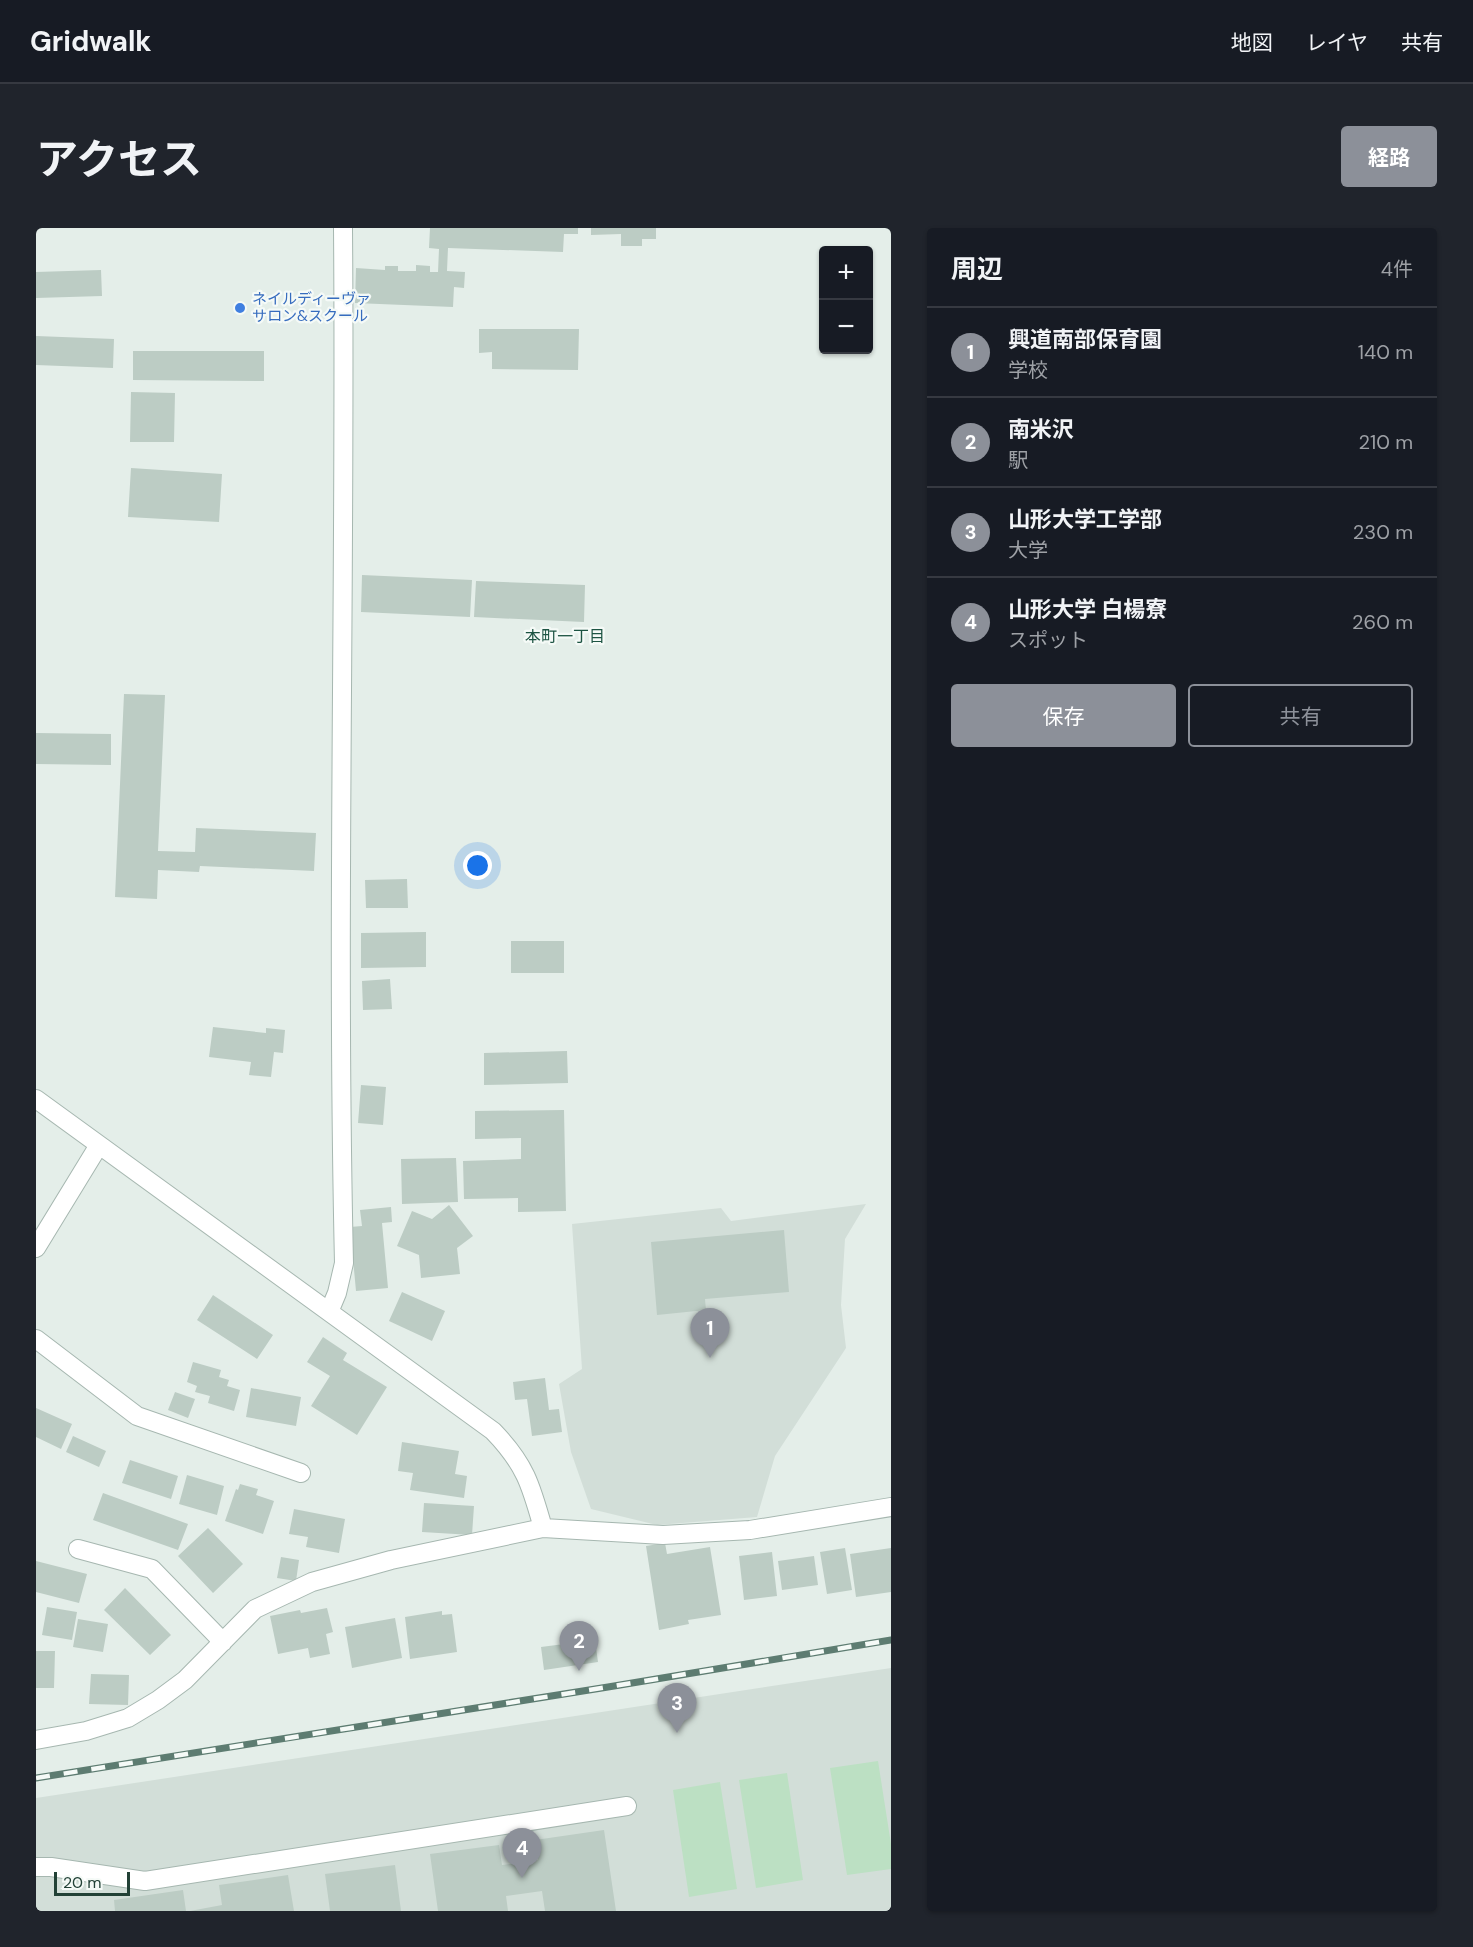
<!DOCTYPE html>
<html lang="ja">
<meta charset="utf-8">
<style>
:root{--surface:#171b24;--page:#20242c;--text:#f1f3f6;--muted:#9ea1a6;--line:#363941;--accent:#8c9099}
body{margin:0;font-family:"DM Sans","Noto Sans JP",sans-serif;background:var(--page);color:var(--text)}
.controls{position:absolute;right:18px;top:18px;display:grid;overflow:hidden;border-radius:6px;box-shadow:0 2px 4px #0004}
.controls button{width:54px;height:54px;display:grid;place-items:center;padding:0;border:0;border-bottom:2px solid var(--line);background:var(--surface);color:var(--text);font:30px sans-serif}
.scale{position:absolute;left:18px;bottom:15px;width:76px;box-sizing:border-box;padding-left:6px;border:3px solid #224136;border-top:0;font-size:16px;line-height:21px;white-space:nowrap;color:#224136;-webkit-text-stroke:4px #f5faf7;paint-order:stroke}
.you{position:absolute;left:442px;top:638px;width:21px;height:21px;margin:-15px;border:4px solid #fff;border-radius:50%;background:#1a73e8;box-shadow:0 0 0 9px #1a73e833}
.badge{display:grid;place-items:center;width:39px;height:39px;border-radius:50%;background:var(--accent);color:#fff;font-size:20px;font-weight:700}
.pin{position:absolute;translate:-50% -50px;filter:drop-shadow(0 2px 3px #0008)}
.pin::after{content:'';position:absolute;top:32px;width:21px;height:18px;background:inherit;clip-path:polygon(0 0,100% 0,50% 100%)}
.list{margin:0;padding:0;list-style:none}
h2{display:flex;justify-content:space-between;align-items:center;height:78px;margin:0;padding:0 24px;font-size:26px}
h2 small{font-size:20px;font-weight:400;color:var(--muted)}
.list li{display:grid;grid-template-columns:39px 1fr auto;gap:18px;align-items:center;box-sizing:border-box;height:90px;padding:0 24px;border-top:2px solid var(--line)}
.list b{display:block;font-size:22px;white-space:nowrap}
.list p{margin:0;font-size:20px;white-space:nowrap;color:var(--muted)}
.list em{font-size:20px;font-style:normal;color:var(--muted)}
.actions{display:flex;gap:12px;padding:18px 24px}
.actions a{flex:1;padding:14px 0;border:2px solid var(--accent);border-radius:6px;text-align:center;font-size:21px;color:var(--accent)}
.actions .main{background:var(--accent);color:#fff}
.map{position:relative;flex:none;width:855px;height:1683px;overflow:hidden;border-radius:6px}
header{display:flex;align-items:center;gap:36px;box-sizing:border-box;height:84px;padding:0 30px;background:var(--surface);border-bottom:2px solid var(--line)}
header strong{font-size:28px}
nav{display:flex;gap:33px;margin-inline-start:auto;font-size:21px}
.intro{display:flex;align-items:center;justify-content:space-between;box-sizing:border-box;height:144px;padding:0 36px}
h1{margin:0;font-size:42px}
.button{padding:15px 27px;border-radius:6px;background:var(--accent);color:#fff;font-size:21px;font-weight:700}
main{display:flex;gap:36px;padding:0 36px}
aside{flex:1;background:var(--surface);border-radius:6px;box-shadow:0 2px 4px #0004}
.map>svg:first-child{display:block}
.built{fill:#d2ded8}
.green{fill:#bce0c3}
.building{fill:#bcccc4}
.lines{fill:none;stroke-linecap:round;stroke-linejoin:round}
.minor-casing{stroke:#a6b7b0;stroke-width:20}
.minor{stroke:#fff;stroke-width:18}
.rail-casing{stroke:#5d7c71;stroke-width:7}
.rail{stroke:#f5faf7;stroke-width:4.5;stroke-dasharray:14;stroke-linecap:butt}
.shop-dot{fill:#3f7fe0;stroke:#f5faf7;stroke-width:2}
.labels{text-anchor:middle;stroke-width:4.5;stroke-linejoin:round;paint-order:stroke}
.shop-label{font-size:15px;fill:#366cbe;stroke:#f5faf7;text-anchor:start}
.neighbourhood-label{font-size:16px;fill:#1d5443;stroke:#f5faf7}
</style>
<header>
<strong>Gridwalk</strong>
<nav><a>地図</a><a>レイヤ</a><a>共有</a></nav>
</header>
<div class="intro"><h1>アクセス</h1><a class="button">経路</a></div>
<main>
<div class="map">
<svg width="855" height="1683" viewBox="0 0 855 1683">
<rect width="100%" height="100%" fill="#e4eee9"/>
<!-- built -->
<path class="built" d="M830 976 809 1011 805 1077 810 1120 739 1228 721 1289 621 1297 555 1281 535 1224 523 1156 546 1141 536 996 685 980 695 993Z
M855 1440V1683H0V1570Z"/>
<!-- green -->
<path class="green" d="M842 1533 855 1616V1641L811 1647 794 1540Z
M751 1545 767 1652 720 1660 703 1552Z
M684 1554 701 1661 653 1669 637 1562Z"/>
<!-- building -->
<path class="building" d="M394 0H542V6H528L527 24 412 20 411 43 429 44 428 60 418 59 417 79 319 75 320 40 349 42V38H362V43H380V37L394 38V44H402L403 21 393 20Z
M555 0H620V11H606V18H585V6L555 7Z
M65 42 66 68 0 70V44Z
M443 101H543L542 142 456 141V124L443 125Z
M0 108 78 111 77 140 0 137Z
M97 123H228V153L97 152Z
M95 164 139 165 138 214H94Z
M95 240 186 246 183 294 92 289Z
M326 347 436 352 434 389 325 384Z
M440 353 549 357 548 394 438 389Z
M88 466 129 467 122 623 159 624 160 600 280 605 278 643 164 638 163 644 122 642 121 671 79 669Z
M0 505 75 506V537L0 536Z
M371 651 372 680H330L329 652Z
M390 704V739L325 740V705Z
M475 713H528V745H475Z
M354 751 356 781 327 782 326 753Z
M177 799 230 805V800L249 802 247 825 238 824 235 849 213 847 215 834 173 829Z
M531 823 532 855 448 857V825Z
M325 857 350 859 347 897 322 895Z
M528 882 530 983 482 984V970L428 971 427 933 485 931V910L439 911V883Z
M420 930 422 974 366 976 365 931Z
M413 977 437 1008 421 1020 424 1046 385 1050 383 1027 361 1018 376 983 396 991Z
M355 979 356 994 346 995 352 1060 320 1063 314 999 326 998 324 982Z
M748 1002 753 1064 669 1071 670 1082 621 1087 615 1014Z
M366 1064 409 1083 396 1113 353 1093Z
M177 1067 237 1107 221 1131 161 1092Z
M287 1109 311 1125 307 1132 351 1159 321 1207 275 1178 294 1148 271 1134Z
M157 1134 185 1142 183 1149 193 1152 191 1158 204 1162 198 1183 172 1175 174 1168 159 1164 161 1158 151 1154Z
M509 1150 513 1182 523 1181 526 1204 496 1208 491 1171 479 1172 477 1154Z
M215 1160 265 1169 260 1198 210 1189Z
M139 1164 159 1171 152 1190 132 1182Z
M0 1180 36 1196 25 1221 0 1209Z
M37 1208 70 1223 63 1239 30 1224Z
M366 1214 423 1223 419 1246 431 1248 428 1270 374 1262 377 1245 362 1243Z
M94 1232 142 1248 135 1271 86 1255Z
M151 1247 188 1258 181 1287 143 1276Z
M204 1256 222 1261 220 1267 238 1273 227 1306 189 1293 200 1261 202 1262Z
M67 1265 152 1296 142 1322 57 1292Z
M388 1275 438 1278 436 1307 386 1304Z
M258 1281 309 1291 303 1325 270 1319 272 1309 253 1306Z
M172 1300 207 1336 177 1365 142 1328Z
M629 1315 631 1326 674 1319 685 1387 652 1392 653 1396 623 1402 610 1318Z
M809 1320 816 1362 791 1366 784 1324Z
M855 1320V1364L820 1369 814 1326Z
M736 1324 741 1368 708 1372 703 1328Z
M778 1328 782 1357 746 1362 742 1333Z
M245 1329 263 1332 260 1353 241 1350Z
M0 1333 51 1346 43 1375 0 1364Z
M89 1360 135 1407 114 1427 68 1382Z
M11 1379 41 1384 36 1412 6 1407Z
M291 1380 297 1404 290 1406 294 1426 274 1430 272 1420 242 1426 234 1388 264 1382 265 1385Z
M406 1383V1387L416 1386 421 1424 374 1431 369 1389Z
M359 1390 366 1430 316 1440 309 1399Z
M42 1391 72 1396 67 1424 37 1419Z
M559 1412 562 1434 508 1442 505 1419Z
M0 1423H19L18 1460H0Z
M55 1446 93 1447 92 1477 53 1476Z
M568 1602 580 1683H509L506 1663 470 1668 472 1683H402L394 1626 463 1617 466 1637 502 1632 499 1612Z
M359 1637 365 1683H294L289 1646Z
M252 1647 258 1683H154L186 1677 183 1657Z
M147 1662 150 1683H79L78 1672Z"/>
<g class="lines">
<!-- minor casing -->
<g class="minor-casing">
<path id="minor" d="M0 871 457 1203C489 1236 495 1257 507 1300
M0 1020 63 917
M293 1084 301 1065 308 1035C300 690 310 345 307 0
M0 1111 101 1188 265 1245
M42 1321 116 1341 187 1414
M0 1512 50 1503 92 1490 122 1472 149 1452 219 1381 276 1354 355 1332 507 1300 627 1307 714 1302 855 1279
M0 1639H15L109 1653 591 1578"/>
</g>
<!-- minor -->
<use href="#minor" class="minor"/>
<!-- rail casing -->
<g class="rail-casing">
<path id="rail" d="M0 1550 572 1459 855 1412"/>
</g>
<!-- rail -->
<use href="#rail" class="rail"/>
</g>
<!-- markers -->
<circle class="shop-dot" cx="204" cy="80" r="6"/>
<g class="labels">
<!-- shop labels -->
<g class="shop-label">
<text x="216" y="76">ネイルディーヴァ<tspan x="216" dy="17">サロン&amp;スクール</tspan></text>
</g>
<!-- neighbourhood labels -->
<g class="neighbourhood-label">
<text x="529" y="414">本町一丁目</text>
</g>
</g>
</svg>
<div class="controls">
<button>+</button>
<button>−</button>
</div>
<div class="scale">20 m</div>
<div class="you"></div>
<div class="pin badge" style="left:674px;top:1130px">1</div>
<div class="pin badge" style="left:543px;top:1443px">2</div>
<div class="pin badge" style="left:641px;top:1505px">3</div>
<div class="pin badge" style="left:486px;top:1650px">4</div>
</div>
<aside>
<h2>周辺<small>4件</small></h2>
<ul class="list">
<li><span class="badge">1</span><div><b>興道南部保育園</b><p>学校</p></div><em>140 m</em></li>
<li><span class="badge">2</span><div><b>南米沢</b><p>駅</p></div><em>210 m</em></li>
<li><span class="badge">3</span><div><b>山形大学工学部</b><p>大学</p></div><em>230 m</em></li>
<li><span class="badge">4</span><div><b>山形大学 白楊寮</b><p>スポット</p></div><em>260 m</em></li>
</ul>
<div class="actions"><a class="main">保存</a><a>共有</a></div>
</aside>
</main>
